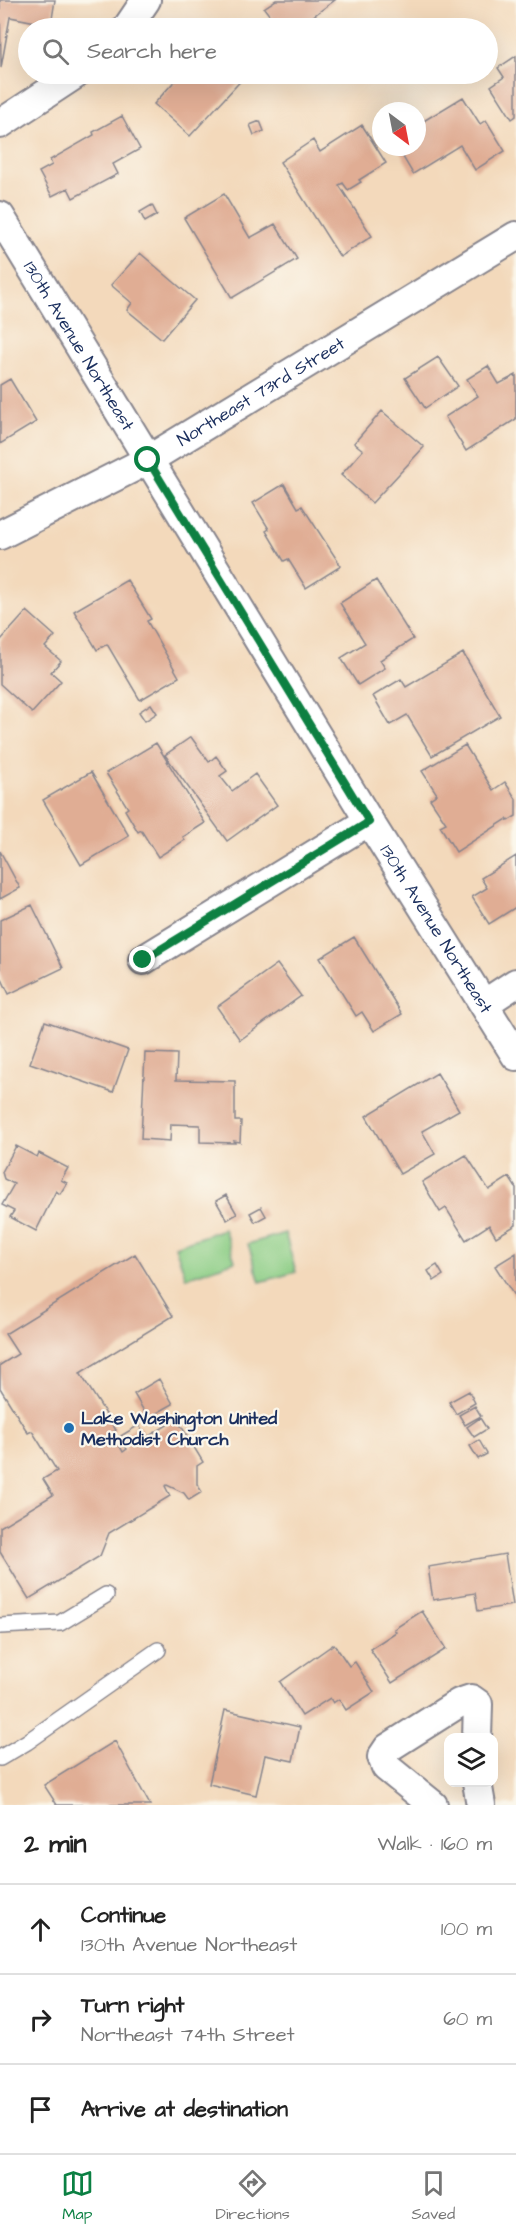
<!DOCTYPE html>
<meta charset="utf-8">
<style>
:root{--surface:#fff;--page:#f6f6f6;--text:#222;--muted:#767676;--line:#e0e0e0;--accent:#0b8043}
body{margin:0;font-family:"Architects Daughter",sans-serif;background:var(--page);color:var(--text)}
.controls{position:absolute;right:18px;bottom:18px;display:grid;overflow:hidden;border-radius:12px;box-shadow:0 6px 24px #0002}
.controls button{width:54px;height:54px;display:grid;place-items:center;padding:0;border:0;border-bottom:2px solid var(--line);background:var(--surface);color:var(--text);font:30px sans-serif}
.compass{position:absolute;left:372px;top:102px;width:54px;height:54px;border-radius:50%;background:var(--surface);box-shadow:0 6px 24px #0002;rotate:148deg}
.stop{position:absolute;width:18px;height:18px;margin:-14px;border:4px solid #0b8043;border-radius:50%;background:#fff}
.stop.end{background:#0b8043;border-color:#fff;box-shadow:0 2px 6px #0008}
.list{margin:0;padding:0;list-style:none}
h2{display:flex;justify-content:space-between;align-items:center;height:78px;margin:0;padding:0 24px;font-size:26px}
h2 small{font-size:20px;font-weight:400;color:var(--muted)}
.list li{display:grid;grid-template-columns:39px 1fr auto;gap:18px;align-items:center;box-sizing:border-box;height:90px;padding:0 24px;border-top:2px solid var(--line)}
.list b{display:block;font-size:22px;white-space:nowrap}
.list p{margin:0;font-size:20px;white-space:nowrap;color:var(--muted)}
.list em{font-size:20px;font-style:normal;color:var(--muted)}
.icon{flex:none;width:33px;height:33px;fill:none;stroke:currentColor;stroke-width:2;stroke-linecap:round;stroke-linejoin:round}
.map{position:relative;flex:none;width:516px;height:1805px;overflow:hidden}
.search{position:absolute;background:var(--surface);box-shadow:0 6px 24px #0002;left:18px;right:18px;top:18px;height:66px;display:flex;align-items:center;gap:15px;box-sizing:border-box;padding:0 21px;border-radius:33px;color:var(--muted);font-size:22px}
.sheet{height:348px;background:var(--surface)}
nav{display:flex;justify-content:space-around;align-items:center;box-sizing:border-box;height:84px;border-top:2px solid var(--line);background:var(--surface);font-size:16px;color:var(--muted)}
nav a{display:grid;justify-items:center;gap:3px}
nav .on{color:var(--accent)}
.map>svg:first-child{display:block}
.green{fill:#8ccd85;stroke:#547e72;stroke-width:1.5}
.building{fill:#e0ad94}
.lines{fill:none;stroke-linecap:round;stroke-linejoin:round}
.service-casing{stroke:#87848c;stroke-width:18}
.minor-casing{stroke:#87848c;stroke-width:32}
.service{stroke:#fff;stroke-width:15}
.minor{stroke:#fff;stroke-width:28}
.route{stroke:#0b8043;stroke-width:8}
.poi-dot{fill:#1f6fb2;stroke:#fbf7ec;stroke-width:2}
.labels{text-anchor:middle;stroke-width:4.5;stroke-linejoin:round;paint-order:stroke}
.street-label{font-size:18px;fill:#1b2f5e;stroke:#fbf7ec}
.poi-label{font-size:18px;font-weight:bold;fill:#1b2f5e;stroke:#fbf7ec;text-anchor:start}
</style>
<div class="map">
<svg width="516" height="1805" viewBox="0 0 516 1805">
<rect width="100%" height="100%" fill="#fbf7ec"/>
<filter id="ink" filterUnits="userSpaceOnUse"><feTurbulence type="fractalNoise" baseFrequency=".0167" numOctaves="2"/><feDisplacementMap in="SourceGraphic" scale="12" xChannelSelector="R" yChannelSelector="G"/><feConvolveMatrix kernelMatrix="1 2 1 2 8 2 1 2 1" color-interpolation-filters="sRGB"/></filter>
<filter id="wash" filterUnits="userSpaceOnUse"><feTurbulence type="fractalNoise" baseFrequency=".008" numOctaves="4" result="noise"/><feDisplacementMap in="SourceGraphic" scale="24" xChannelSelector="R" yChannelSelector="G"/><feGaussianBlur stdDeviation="1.35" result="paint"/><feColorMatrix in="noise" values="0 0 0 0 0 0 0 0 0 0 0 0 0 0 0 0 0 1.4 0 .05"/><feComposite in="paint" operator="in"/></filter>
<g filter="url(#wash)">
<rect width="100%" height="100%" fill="#f3d9bb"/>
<!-- green -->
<path class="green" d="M224 1229 235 1261 186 1278 175 1246Z
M285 1233 296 1272 260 1282 248 1244Z"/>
<g id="blocks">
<!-- building -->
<path class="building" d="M0 0H55L51 25 10 17 1 68Z
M276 0H335L297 28H279L264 8Z
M516 56V116L512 119 491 86 504 77 498 68Z
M181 74H247L190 136 154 104Z
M463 97 480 124 486 120 505 151 475 170 460 145 413 174 397 147H417V125Z
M122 116 140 149 113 164 118 174 73 198 68 188 52 196 39 172 52 165 50 160 94 135 93 132Z
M260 121 264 131 254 135 250 125Z
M362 125 386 163 359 180 361 182 348 190 343 183 339 185 372 236 340 257 280 162 313 140 320 152Z
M224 194 250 238 275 224 297 259 232 298 184 218Z
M152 205 157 215 145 222 140 212Z
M140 253 195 300 162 339 127 310 132 303 111 285Z
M438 357 458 386 425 408 405 378Z
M488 366 499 384 516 375V419L466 451 445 417 478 396 467 379Z
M10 379 36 422 0 444V385Z
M382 411 424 447 372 503 341 475 363 450 354 443Z
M284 484 298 508 302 506 341 566 306 588 288 559 284 561 266 531 269 529 253 503Z
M127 580 151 619 147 621 179 677 140 700 107 644 97 650 74 611Z
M376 580 413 639 380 660 385 668 358 685 341 658 365 643 340 603Z
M27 611 55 636 45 647 61 661 51 672 61 681 32 713 0 684V641Z
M463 653 500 716 432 756 407 715 390 725 373 696 401 679 406 687Z
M151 704 157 713 145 721 139 712Z
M191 737 209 762 216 756 227 771 220 776 232 791 255 774 277 805 227 841 165 755Z
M156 743 205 823 183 837 185 840 158 857 141 830 138 832 125 810 128 808 106 773Z
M465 745 493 790 505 782 516 799V816L508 821 507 819 456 852 440 826 446 823 430 799 437 794 422 771Z
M91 772 129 836 81 865 43 800Z
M0 851 20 888 0 899Z
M516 856V907L489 924 472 897 487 888 481 878Z
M32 905 63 968 9 994 0 975V920Z
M354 937 402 1014 374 1031 362 1012 356 1016 320 958Z
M277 964 301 996 240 1040 217 1007Z
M45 1021 128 1050 113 1092 30 1063Z
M145 1053 177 1054 176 1080 235 1081V1121H241L240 1142 234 1141 235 1143 200 1142V1125L171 1124 170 1141 141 1139Z
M437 1073 459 1110 422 1131 435 1154 400 1174 366 1116Z
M16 1146 37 1157 39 1153 68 1168 61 1180 67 1183 60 1194 56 1191 36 1231 10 1217 14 1211 2 1205 14 1184 4 1179 2 1172Z
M466 1155 489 1190 509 1177 516 1188V1225L496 1237 489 1225 466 1240 446 1208 440 1212 422 1182Z
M226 1195 237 1214 227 1220 216 1201Z
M261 1207 266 1216 255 1222 250 1213Z
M516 1253V1299L495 1266Z
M135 1254 173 1316 80 1373 116 1430 112 1433 123 1452 127 1449 119 1437 139 1425 146 1438 177 1419 203 1462 197 1466V1484L202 1492 189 1500 184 1493 167 1485 165 1486 170 1496 109 1533 100 1556 29 1599 0 1552V1527L53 1495 43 1479 57 1471 32 1431 28 1433 0 1388V1365L18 1354 5 1334Z
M437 1265 443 1275 434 1281 428 1271Z
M159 1379 173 1404 148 1418 134 1394Z
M469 1391 475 1403 456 1414 449 1402Z
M475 1406 481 1416 465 1425 459 1415Z
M480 1418 487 1429 474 1437 467 1427Z
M479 1440 487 1454 478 1459 470 1446Z
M505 1554 513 1605 478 1611 475 1593 433 1600 428 1567Z
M422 1611 446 1649 392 1683 370 1649 396 1632 394 1629Z
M334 1644 349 1666 355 1662 374 1692 346 1710 339 1699 333 1703 330 1698 302 1716 280 1682Z
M225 1710 300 1727 293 1761 265 1755 256 1795 209 1784Z
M115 1741 150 1805H57L44 1785Z"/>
</g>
</g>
<g filter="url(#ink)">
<use href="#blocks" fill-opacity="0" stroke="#87848c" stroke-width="1.5"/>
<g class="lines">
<!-- service casing -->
<g class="service-casing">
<path id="service" d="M0 1626 60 1623 106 1595
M0 1758 27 1742 158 1650"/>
</g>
<!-- minor casing -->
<g class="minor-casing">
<g id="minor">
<path d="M127 28 146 0"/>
<path d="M0 124 76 74"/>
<path id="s1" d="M0 216 369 821 516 1056"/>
<path id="s2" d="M0 535 148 460 516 236"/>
<path d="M143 960 369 821"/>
<path d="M484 1004 516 983"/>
<path d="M477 1782 481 1805"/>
<path d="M433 1805 386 1767 382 1757 388 1748 459 1703 471 1699 478 1704 477 1738"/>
</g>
</g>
<!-- service -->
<use href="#service" class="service"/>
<!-- minor -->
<use href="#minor" class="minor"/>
</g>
</g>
<g class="lines" filter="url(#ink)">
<!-- route -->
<path class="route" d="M143 960 369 822 148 460"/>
</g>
<!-- markers -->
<circle class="poi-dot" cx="69" cy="1428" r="6"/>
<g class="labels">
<!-- street labels -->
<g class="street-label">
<text dy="6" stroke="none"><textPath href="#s1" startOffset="152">130th Avenue Northeast</textPath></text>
<text dy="6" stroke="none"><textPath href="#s2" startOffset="298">Northeast 73rd Street</textPath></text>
<text dy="6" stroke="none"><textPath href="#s1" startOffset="836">130th Avenue Northeast</textPath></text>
</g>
<!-- poi labels -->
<g class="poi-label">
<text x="81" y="1424">Lake Washington United<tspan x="81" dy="21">Methodist Church</tspan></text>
</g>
</g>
</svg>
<div class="controls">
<button><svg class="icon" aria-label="layers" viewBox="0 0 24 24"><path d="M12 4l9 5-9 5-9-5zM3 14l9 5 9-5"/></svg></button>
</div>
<svg class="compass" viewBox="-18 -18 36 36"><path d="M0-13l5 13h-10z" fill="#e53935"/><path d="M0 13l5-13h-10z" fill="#767676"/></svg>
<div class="stop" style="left:148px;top:460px"></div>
<div class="stop end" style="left:143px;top:960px"></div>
<div class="search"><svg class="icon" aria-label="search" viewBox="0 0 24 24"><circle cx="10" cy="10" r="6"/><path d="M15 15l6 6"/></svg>Search here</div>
</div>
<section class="sheet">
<h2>2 min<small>Walk · 160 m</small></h2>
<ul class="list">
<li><svg class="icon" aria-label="ahead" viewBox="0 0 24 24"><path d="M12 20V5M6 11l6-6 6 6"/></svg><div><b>Continue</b><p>130th Avenue Northeast</p></div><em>100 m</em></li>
<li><svg class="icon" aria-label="right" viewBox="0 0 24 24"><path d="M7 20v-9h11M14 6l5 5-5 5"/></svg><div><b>Turn right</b><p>Northeast 74th Street</p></div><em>60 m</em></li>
<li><svg class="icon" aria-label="arrive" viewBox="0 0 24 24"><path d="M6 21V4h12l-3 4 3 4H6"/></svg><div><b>Arrive at destination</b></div></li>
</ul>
</section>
<nav>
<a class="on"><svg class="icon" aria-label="map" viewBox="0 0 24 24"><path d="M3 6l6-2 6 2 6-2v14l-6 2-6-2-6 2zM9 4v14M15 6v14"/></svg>Map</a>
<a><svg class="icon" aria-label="directions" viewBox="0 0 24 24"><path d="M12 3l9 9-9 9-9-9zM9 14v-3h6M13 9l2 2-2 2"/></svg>Directions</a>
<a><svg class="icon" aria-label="saved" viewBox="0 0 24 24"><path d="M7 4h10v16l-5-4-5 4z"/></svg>Saved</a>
</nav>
